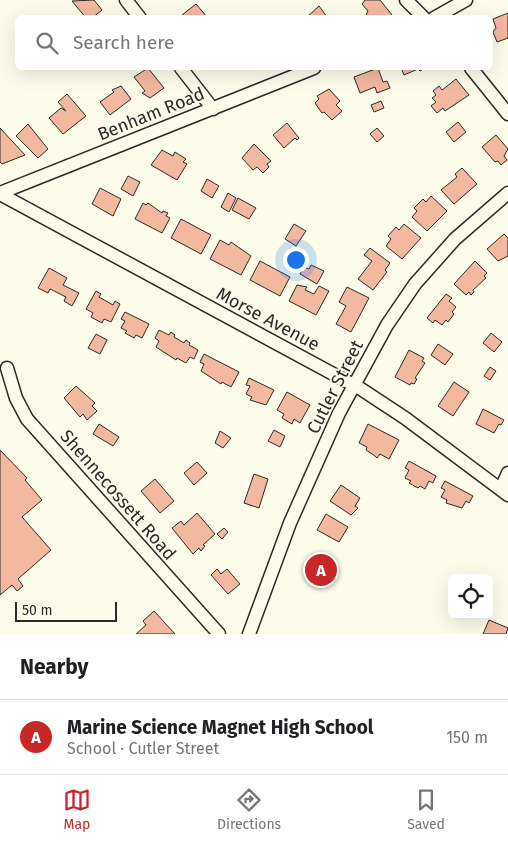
<!DOCTYPE html>
<meta charset="utf-8">
<style>
:root{--surface:#fff;--page:#f6f6f6;--text:#202124;--muted:#757577;--line:#e0e0e0;--accent:#c62828}
body{margin:0;font-family:"Fira Sans",sans-serif;background:var(--page);color:var(--text)}
.controls{position:absolute;right:15px;bottom:15px;display:grid;overflow:hidden;border-radius:8px;box-shadow:0 5px 20px #0002}
.controls button{width:45px;height:45px;display:grid;place-items:center;padding:0;border:0;border-bottom:1px solid var(--line);background:var(--surface);color:var(--text);font:25px sans-serif}
.scale{position:absolute;left:15px;bottom:12px;width:102px;box-sizing:border-box;padding-left:5px;border:2px solid #2b2b2b;border-top:0;font-size:14px;line-height:18px;white-space:nowrap;color:#2b2b2b;-webkit-text-stroke:4px #fdfbea;paint-order:stroke}
.you{position:absolute;left:295px;top:259px;width:18px;height:18px;margin:-12px;border:4px solid #fff;border-radius:50%;background:#1a73e8;box-shadow:0 0 0 8px #1a73e833}
.badge{display:grid;place-items:center;width:32px;height:32px;border-radius:50%;background:var(--accent);color:#fff;font-size:16px;font-weight:700}
.pin{position:absolute;translate:-50% -50%;border:2px solid #fff;box-shadow:0 1px 5px #0006}
.list{margin:0;padding:0;list-style:none}
h2{display:flex;justify-content:space-between;align-items:center;height:65px;margin:0;padding:0 20px;font-size:21px}
h2 small{font-size:16px;font-weight:400;color:var(--muted)}
.list li{display:grid;grid-template-columns:32px 1fr auto;gap:15px;align-items:center;box-sizing:border-box;height:75px;padding:0 20px;border-top:1px solid var(--line)}
.list b{display:block;font-size:19px;white-space:nowrap}
.list p{margin:0;font-size:16px;white-space:nowrap;color:var(--muted)}
.list em{font-size:16px;font-style:normal;color:var(--muted)}
.icon{flex:none;width:28px;height:28px;fill:none;stroke:currentColor;stroke-width:2;stroke-linecap:round;stroke-linejoin:round}
.map{position:relative;flex:none;width:508px;height:634px;overflow:hidden}
.search{position:absolute;background:var(--surface);box-shadow:0 5px 20px #0002;left:15px;right:15px;top:15px;height:55px;display:flex;align-items:center;gap:12px;box-sizing:border-box;padding:0 18px;border-radius:8px;color:var(--muted);font-size:19px}
.sheet{height:140px;background:var(--surface)}
nav{display:flex;justify-content:space-around;align-items:center;box-sizing:border-box;height:70px;border-top:1px solid var(--line);background:var(--surface);font-size:14px;color:var(--muted)}
nav a{display:grid;justify-items:center;gap:2px}
nav .on{color:var(--accent)}
.map>svg:first-child{display:block}
.building{fill:#f2b8a0;stroke:#2b2b2b}
.lines{fill:none;stroke-linecap:round;stroke-linejoin:round}
.street-casing{stroke:#2b2b2b;stroke-width:15}
.street{stroke:#fdfbea;stroke-width:12}
.labels{text-anchor:middle;stroke-width:4;stroke-linejoin:round;paint-order:stroke}
.street-label{font-size:18px;fill:#2b2b2b;stroke:#fdfbea}
</style>
<div class="map">
<svg width="508" height="634" viewBox="0 0 508 634">
<rect width="100%" height="100%" fill="#fdfbea"/>
<!-- building -->
<path class="building" d="M94 0 102 10 92 18H86L72 1Z
M365 0H380L392 15 388 18H368L366 15 368 11 362 4Z
M196 4 207 17 210 18H184L182 15Z
M319 6 328 18H306Z
M508 13V38L497 42 493 32 496 28 493 19Z
M148 68 164 88 150 98 142 93 145 91 134 77Z
M378 68 383 82 387 81 390 88 377 93 375 87 360 93 354 77Z
M401 68H422V70L420 71 418 69 404 75Z
M456 79 469 95 445 111 443 108 437 113 431 106 436 102 432 98 436 95 433 91 439 86 442 90Z
M121 86 131 99 110 115 100 102 114 92 112 90Z
M329 89 340 101 336 105 342 111 332 120 324 112 322 113 315 103 319 99 317 96Z
M67 94 86 116 63 134 49 118 61 108 66 111 58 102Z
M381 101 384 108 374 112 371 105Z
M458 122 466 132 454 142 446 132Z
M287 123 299 138 297 140 295 138 284 148 273 135Z
M28 124 48 149 38 158 16 136Z
M0 128 25 155 2 164 0 162Z
M377 128 384 136 377 142 370 134Z
M496 135 508 149 504 156 507 160 501 165 498 161 495 162 482 147Z
M254 144 271 161 267 164 269 167 263 173 257 167 253 170 242 158Z
M162 150 173 156 175 152 186 159 183 162 187 164 177 180 151 165Z
M462 168 477 184 454 204 441 190 457 177 455 174Z
M128 176 140 182 133 196 121 189Z
M207 179 219 186 212 198 201 191Z
M100 188 121 199 113 216 92 204Z
M228 193 236 198 229 212 221 207Z
M431 196 447 211 427 231 412 217 417 211 414 208 423 199 426 202Z
M238 198 256 208 249 219 232 210Z
M143 203 146 205 148 203 162 213 163 211 168 213 166 216 170 218 162 233 135 219Z
M181 219 211 235 201 254 171 238Z
M294 224 306 231 296 246 285 239Z
M404 224 421 238 402 259 386 246 391 239 388 236 396 227 399 230Z
M504 234 508 238V256L498 261 487 249Z
M220 240 229 245 231 242 251 256 241 275 210 259Z
M370 248 390 263 385 270 387 272 373 290 358 279 372 261 364 255Z
M260 261 290 277 280 296 250 280Z
M475 261 487 273 484 276 486 278 473 290 474 292 471 295 469 292 466 295 454 284Z
M311 265 324 271 317 284 300 274 304 267 309 269Z
M49 268 67 278 63 285 79 293 72 306 64 301 66 297 50 289 48 293 38 288Z
M297 285 307 287 305 290 314 294 319 286 329 291 316 315 289 301Z
M347 287 369 298 351 332 336 324 346 306 339 302Z
M96 291 101 294 99 297 113 305 115 301 120 304 111 322 104 319 102 323 91 317 93 313 86 309Z
M446 294 452 298 449 301 456 307 452 312 454 314 448 322 446 320 442 325 435 320 433 323 427 318Z
M125 312 149 324 142 338 136 335 134 338 125 333 127 331 121 328 125 321 121 319Z
M159 330 169 335 171 332 175 335 174 337 184 343 186 340 190 343 189 345 198 350 194 359 190 357 186 363 177 358 176 360 156 347 159 341 155 338Z
M491 333 502 342 494 352 483 343Z
M96 334 107 340 100 354 88 348Z
M438 344 453 354 445 365 431 355Z
M409 350 424 358 422 361 425 363 415 378 417 379 414 384 411 383 410 385 395 377Z
M204 354 239 372 231 387 222 382 221 384 201 371 204 364 200 362Z
M490 367 496 371 490 380 484 376Z
M249 378 274 390 266 405 250 400 252 397 246 394 250 386 246 385Z
M454 382 469 392 453 416 438 406Z
M76 386 95 403 92 406 97 411 87 420 83 414 80 417 64 398Z
M287 392 310 405 300 423 294 419 292 424 282 418 284 414 277 410Z
M483 409 504 420 501 425 499 424 494 433 476 424Z
M99 424 119 437 113 446 93 434Z
M368 424 399 440 389 459 380 454 377 458 375 456 366 450 367 447 359 443Z
M274 430 285 436 280 447 268 441Z
M220 431 231 438 223 448 215 443Z
M0 450 27 478 25 480 42 500 22 517 51 550 18 579 23 586 17 591 12 585 0 595Z
M409 461 436 476 433 483 429 481 425 489 420 486 418 488 409 483 411 481 405 478 409 470 405 468Z
M197 462 207 473 194 485 184 473Z
M254 474 268 479 259 508 244 503Z
M155 479 174 501 160 513 141 491Z
M445 481 473 496 469 503 466 501 462 508 446 503 447 500 441 497 445 490 441 488Z
M341 485 360 498 355 506 358 508 351 515 330 501Z
M197 513 215 534 203 545 205 546 201 551 199 548 193 554 172 528 181 521 184 525Z
M326 514 348 527 339 542 317 530Z
M224 528 228 532 222 539 217 534Z
M217 569 221 574 227 569 240 584 228 594 211 575Z
M154 611 175 634H136L146 625 143 621Z
M489 620 508 628 506 634H483Z"/>
<g class="lines">
<!-- street casing -->
<g class="street-casing">
<path id="street" d="M126 0 140 18
M406 0 424 18
M434 18 466 0
M181 68 213 109
M471 68 508 114
M0 193 314 68
M0 194 361 389 405 418 508 495
M7 368 16 398 27 419 219 634
M501 489 508 473
M249 634 290 523 339 413 387 325 415 284 455 239 508 193"/>
</g>
<!-- street -->
<use href="#street" class="street"/>
</g>
<g class="labels">
<!-- street labels -->
<g class="street-label">
<text transform="translate(151 114) rotate(-22)" y="6">Benham Road</text>
<text transform="translate(268 319) rotate(28)" y="6">Morse Avenue</text>
<text transform="translate(335 387) rotate(-63)" y="6">Cutler Street</text>
<text transform="translate(118 495) rotate(49)" y="6">Shennecossett Road</text>
</g>
</g>
</svg>
<div class="controls">
<button><svg class="icon" aria-label="locate" viewBox="0 0 24 24"><circle cx="12" cy="12" r="6"/><path d="M12 2v4M12 18v4M2 12h4M18 12h4"/></svg></button>
</div>
<div class="scale">50 m</div>
<div class="you"></div>
<div class="pin badge" style="left:321px;top:570px">A</div>
<div class="search"><svg class="icon" aria-label="search" viewBox="0 0 24 24"><circle cx="10" cy="10" r="6"/><path d="M15 15l6 6"/></svg>Search here</div>
</div>
<section class="sheet">
<h2>Nearby<small></small></h2>
<ul class="list">
<li><span class="badge">A</span><div><b>Marine Science Magnet High School</b><p>School · Cutler Street</p></div><em>150 m</em></li>
</ul>
</section>
<nav>
<a class="on"><svg class="icon" aria-label="map" viewBox="0 0 24 24"><path d="M3 6l6-2 6 2 6-2v14l-6 2-6-2-6 2zM9 4v14M15 6v14"/></svg>Map</a>
<a><svg class="icon" aria-label="directions" viewBox="0 0 24 24"><path d="M12 3l9 9-9 9-9-9zM9 14v-3h6M13 9l2 2-2 2"/></svg>Directions</a>
<a><svg class="icon" aria-label="saved" viewBox="0 0 24 24"><path d="M7 4h10v16l-5-4-5 4z"/></svg>Saved</a>
</nav>
